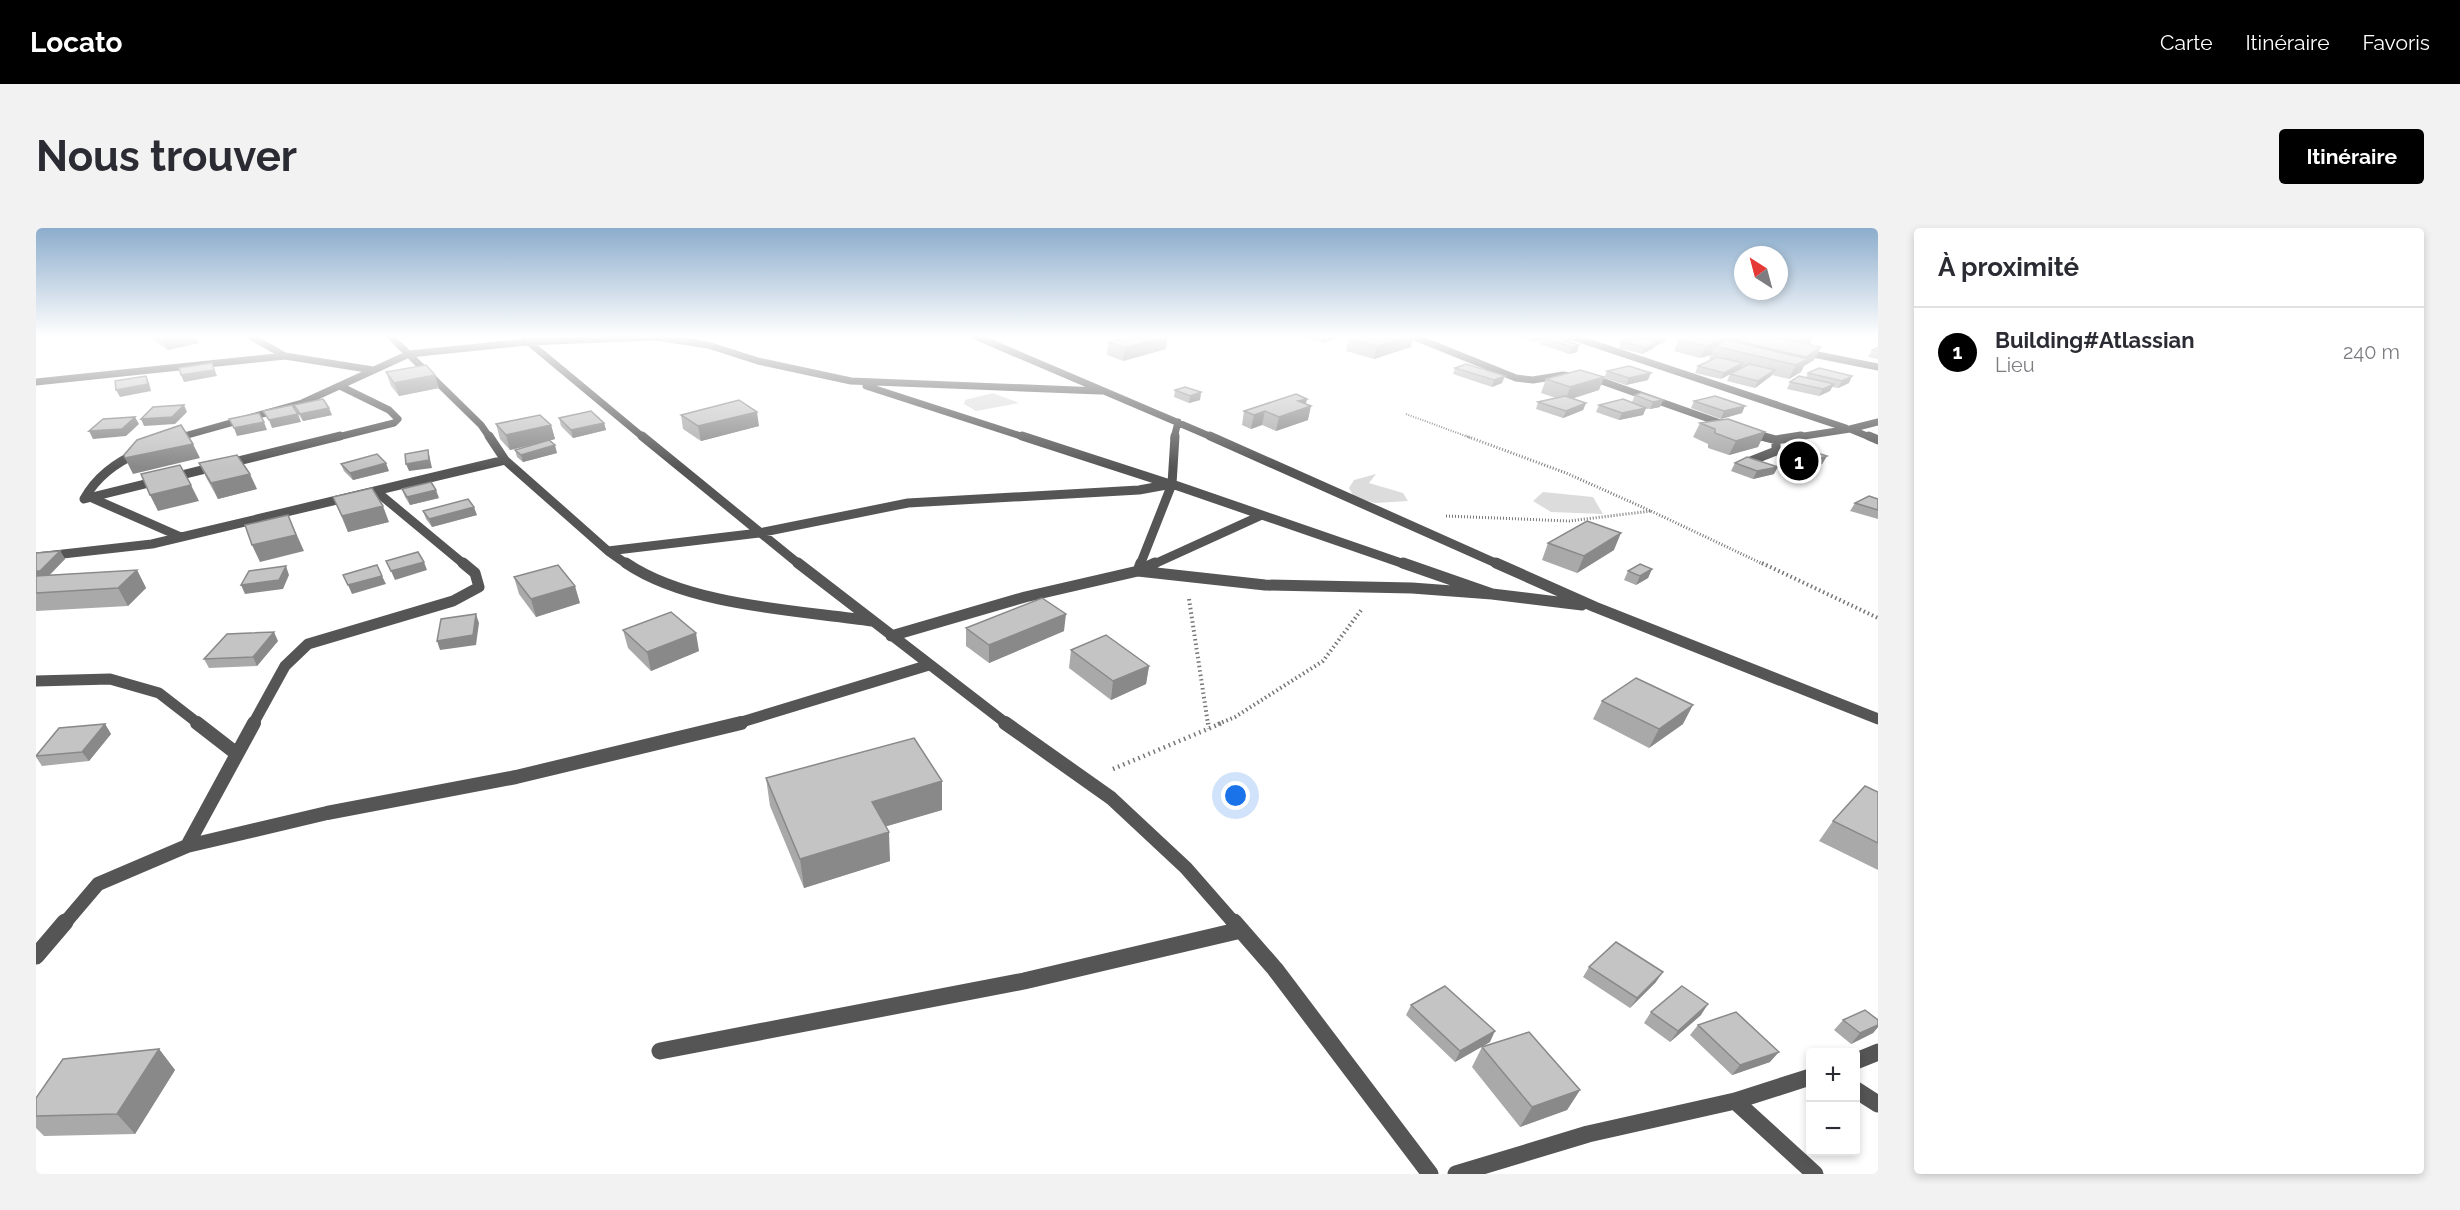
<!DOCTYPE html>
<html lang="fr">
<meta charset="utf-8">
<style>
:root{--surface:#fff;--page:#f2f2f3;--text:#2b2b33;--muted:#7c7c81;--line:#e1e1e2;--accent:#000}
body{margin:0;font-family:Raleway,sans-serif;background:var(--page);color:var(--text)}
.controls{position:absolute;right:18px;bottom:18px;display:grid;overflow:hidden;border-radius:6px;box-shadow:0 3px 9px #0003}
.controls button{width:54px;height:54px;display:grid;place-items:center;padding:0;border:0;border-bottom:2px solid var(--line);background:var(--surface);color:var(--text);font:30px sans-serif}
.compass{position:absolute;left:1698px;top:18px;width:54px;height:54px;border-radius:50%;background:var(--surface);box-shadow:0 3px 9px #0003;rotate:324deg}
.you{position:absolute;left:1200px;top:568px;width:21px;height:21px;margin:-15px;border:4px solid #fff;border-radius:50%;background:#1a73e8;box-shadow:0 0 0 9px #1a73e833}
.badge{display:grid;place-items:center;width:39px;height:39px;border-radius:50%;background:var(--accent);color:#fff;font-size:20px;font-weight:700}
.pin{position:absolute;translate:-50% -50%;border:3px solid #fff;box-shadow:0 2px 6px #0006}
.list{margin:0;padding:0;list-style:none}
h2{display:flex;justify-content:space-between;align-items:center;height:78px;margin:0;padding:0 24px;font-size:26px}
h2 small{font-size:20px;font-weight:400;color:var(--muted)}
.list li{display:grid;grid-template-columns:39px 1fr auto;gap:18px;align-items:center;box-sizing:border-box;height:90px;padding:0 24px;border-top:2px solid var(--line)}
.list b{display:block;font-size:22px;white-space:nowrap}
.list p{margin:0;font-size:20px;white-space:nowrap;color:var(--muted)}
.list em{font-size:20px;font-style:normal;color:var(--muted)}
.map{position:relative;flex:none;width:1842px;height:946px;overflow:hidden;border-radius:6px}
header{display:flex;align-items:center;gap:36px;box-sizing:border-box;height:84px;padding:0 30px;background:var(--accent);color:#fff}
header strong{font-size:28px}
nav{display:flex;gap:33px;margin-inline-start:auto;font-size:21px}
.intro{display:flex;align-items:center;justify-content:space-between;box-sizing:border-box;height:144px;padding:0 36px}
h1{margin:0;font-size:42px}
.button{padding:15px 27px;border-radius:6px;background:var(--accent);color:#fff;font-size:21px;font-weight:700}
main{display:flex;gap:36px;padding:0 36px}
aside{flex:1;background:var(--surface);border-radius:6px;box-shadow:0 3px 9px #0003}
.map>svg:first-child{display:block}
.green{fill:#dcdcdc}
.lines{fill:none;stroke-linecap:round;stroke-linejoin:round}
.path-far3{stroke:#777;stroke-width:2;stroke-dasharray:1 1.5;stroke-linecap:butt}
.path-far2{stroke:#777;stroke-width:3;stroke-dasharray:1 2;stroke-linecap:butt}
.path-far1{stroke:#777;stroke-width:4;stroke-dasharray:1.5 3;stroke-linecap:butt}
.path{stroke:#777;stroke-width:4.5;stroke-dasharray:1.5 4;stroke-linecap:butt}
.lane-far3{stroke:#555;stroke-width:9}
.lane-far2{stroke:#555;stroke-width:11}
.lane-far1{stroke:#555;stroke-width:14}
.lane{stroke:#555;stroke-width:17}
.street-far4{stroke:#555;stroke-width:7}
.street-far3{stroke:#555;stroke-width:9}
.street-far2{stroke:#555;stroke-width:11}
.street-far1{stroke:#555;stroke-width:14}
.street{stroke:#555;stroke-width:17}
.wall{fill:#a9a9a9}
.shaded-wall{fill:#898989}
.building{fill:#c4c4c4;stroke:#898989;stroke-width:1.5}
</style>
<header>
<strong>Locato</strong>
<nav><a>Carte</a><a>Itinéraire</a><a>Favoris</a></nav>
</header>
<div class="intro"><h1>Nous trouver</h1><a class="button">Itinéraire</a></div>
<main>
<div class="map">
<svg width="1842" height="946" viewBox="0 0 1842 946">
<rect width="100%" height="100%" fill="#fff"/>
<!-- green -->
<path class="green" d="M957 165 983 175 940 183 928 176 929 172Z
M1340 246 1333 255 1367 265 1372 273 1339 275 1318 269 1313 260 1318 252Z
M1507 264 1557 269 1567 286 1515 284 1497 273Z"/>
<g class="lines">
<!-- path-far3 -->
<path class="path-far3" d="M1370 186 1435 210"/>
<!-- path-far2 -->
<path class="path-far2" d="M1615 283 1729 337
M1410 288 1533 293 1615 283 1530 245 1430 208"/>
<!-- path-far1 -->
<path class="path-far1" d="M1726 335 1842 390
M1153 371 1172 496
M1182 496 1199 489 1287 433 1326 381"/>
<!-- path -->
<path class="path" d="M1172 495 1173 501
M1077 541 1186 495"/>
<!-- lane-far3 -->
<path class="lane-far3" d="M341 264 429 337"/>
<!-- lane-far2 -->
<path class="lane-far2" d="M0 453 74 451 123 465 163 496
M217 496 249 438 272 416 417 373 443 359 439 345 427 335
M699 496 893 437"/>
<!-- lane-far1 -->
<path class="lane-far1" d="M161 495 201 526
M151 618 218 495
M28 696 62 656 151 618 291 585 480 549 705 495"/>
<!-- lane -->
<path class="lane" d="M0 728 29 694"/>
<!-- street-far4 -->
<path class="street-far4" d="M214 108 249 128 337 142
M354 108 445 197 454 210
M939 108 1178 210
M1376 108 1480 150 1497 152 1527 147 1557 150 1693 198
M1534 108 1810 200
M489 111 608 210
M1767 124 1842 139
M0 154 249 128
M830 158 991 210
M1712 205 1731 210
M141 210 266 175 373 126 491 114 620 109 672 117 722 133 815 153 1064 163
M298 210 358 195 362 191 353 182 304 158
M1138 210 1142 194
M1755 210 1814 201
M1836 210 1814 201 1842 194"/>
<!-- street-far3 -->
<path class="street-far3" d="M453 208 469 232 572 323 592 337
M606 208 764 337
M986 208 1134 256
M1174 208 1464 337
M1725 208 1740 212 1765 208
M1833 208 1842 212
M137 211 147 208
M104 224C80 234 61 248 48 271L304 208
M1712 234 1740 223V212
M56 270 145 309
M572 323 723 305 872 275 1103 262 1136 256 1371 337
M0 329 116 316 469 232
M1104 337 1136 256 1139 208
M1116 337 1226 287"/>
<!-- street-far2 -->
<path class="street-far2" d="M590 335C653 378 761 382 836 393
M762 335 971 496
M1105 335 1102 343 1229 357 1376 360 1456 366 1546 377
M1367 335 1456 366
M1460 335 1559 379 1842 491
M855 408 989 369 1102 343 1119 335"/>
<!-- street-far1 -->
<path class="street-far1" d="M969 495 1075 570 1150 640 1199 696"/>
<!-- street -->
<path class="street" d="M1198 694 1239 741 1394 946
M624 823 988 753 1205 702
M1820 833 1842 824
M1820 862 1842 876
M1699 873 1779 946
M1420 946 1552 906 1699 873 1774 849"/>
</g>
<!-- wall -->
<path class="wall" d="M112 108H160L163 115 132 122Z
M1264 108H1300L1299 111 1287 115Z
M1321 108H1378L1375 119 1338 131 1310 123 1313 110Z
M1478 108H1513L1543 117 1541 124 1533 126 1504 116 1505 112 1498 114Z
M1595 108H1631L1629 114 1619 118 1618 120 1606 126 1583 120 1585 113 1594 109Z
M1742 108H1778H1776L1775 110 1774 116 1778 132 1768 138 1765 144 1753 151 1736 147 1735 148 1719 160 1691 153 1694 146 1685 151 1659 145 1662 138 1675 132 1673 131 1675 127 1664 130 1638 123 1643 111 1741 109Z
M1072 114 1130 121 1087 133 1071 127Z
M1842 119V131L1832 129 1836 122Z
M1419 140 1466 155 1456 159 1417 146Z
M1571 143 1612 152 1590 157 1568 150Z
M350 144 403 160 363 168 355 158Z
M1772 145 1816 148 1813 155 1802 160 1796 159 1794 163 1783 168 1751 161 1754 154 1770 150Z
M1568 149 1563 162 1537 170 1550 175 1547 182 1527 190 1500 181 1502 174 1520 170 1505 165 1510 151Z
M1139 162 1165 164 1164 172 1153 175 1138 169Z
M1599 167 1627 172 1624 179 1614 181 1610 180 1607 187 1583 192 1560 184 1563 177 1596 174Z
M1271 171 1269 176 1272 192 1240 203 1226 197 1215 201 1206 197 1208 183Z
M1658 173 1706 185 1685 191 1655 180Z
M258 177 296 187 267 193 261 184Z
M645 187 723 198 665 213 647 201Z
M523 190 568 195 570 202 537 210 525 198Z
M1664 195 1729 204 1722 219 1693 227 1672 220V216L1657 209Z
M460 196 515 197 519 211 513 213 521 225 487 234 481 229 479 222 507 214 474 222 464 211Z
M1745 222 1791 228 1786 236 1771 240 1741 229Z
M163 235 221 261 182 271 171 251Z
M1699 235 1738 246 1717 251 1695 243Z
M305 236 353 243 317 252 308 243Z
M366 261 403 270 374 277 369 269Z
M297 269 353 294 312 304Z
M1842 271V291L1814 283 1819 275Z
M387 283 441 287 396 299 390 291Z
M1512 315 1578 322 1541 345 1506 332Z
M24 323 29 331 14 347 101 342 110 360 92 378 0 383V325Z
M1616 341 1612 350 1600 357 1588 352 1592 343Z
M478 349 544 375 500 389 483 366Z
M930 400 1028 403 953 435 930 418Z
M587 402 663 423 615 443 592 420Z
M242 413 221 438 173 440 168 431Z
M1035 422 1113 438 1110 456 1075 472 1033 440Z
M1566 473 1647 496 1613 520 1557 491Z
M69 496 75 506 53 533 6 538 0 529V527Z
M730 550 906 553V582L850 598 854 633 768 660 734 578Z
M1842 564V642L1783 613 1797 593Z
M1553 739 1620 754 1594 780 1547 749Z
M1375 777 1454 814 1419 834 1370 787Z
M1615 784 1665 787 1634 814 1608 795Z
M1807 792H1842V799L1837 805 1815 816 1798 802Z
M1662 797 1734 834 1696 847 1654 807Z
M1446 819 1544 862 1531 882 1484 899 1436 839Z
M123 821 139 842 99 906 8 908 0 900V870Z"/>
<!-- shaded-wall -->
<path class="shaded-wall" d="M134 108H160L163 115 132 122 126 109Z
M1132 108 1130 121 1087 133 1089 120Z
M1290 108H1300L1299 111 1287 115 1288 109Z
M1374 108H1378L1375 119 1338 131 1341 118Z
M1500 108H1513L1512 111 1506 110 1505 112 1498 114Z
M1631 108 1629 114 1619 118 1622 112Z
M1697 108 1699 112 1693 111 1689 121 1678 118 1675 127 1664 130 1670 118Z
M1770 108H1776L1774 111 1777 110 1774 117 1756 118 1759 112Z
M1621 114 1618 120 1606 126 1609 120Z
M1543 117 1541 124 1533 126 1536 119Z
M1785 119 1778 132 1768 138 1765 144 1753 151 1760 137 1767 134 1770 129Z
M176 135 181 148 148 154 145 147Z
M1707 135 1704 141 1685 151 1688 145Z
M1739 142 1735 148 1719 160 1722 153Z
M1615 145 1612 152 1590 157 1593 150Z
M399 147 403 160 363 168 358 155Z
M110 148 113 155 115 163 84 169 80 162Z
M1469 148 1466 155 1456 159 1458 152Z
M1816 148 1813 155 1802 160 1806 153Z
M1568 149 1563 162 1529 173 1534 159Z
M1798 156 1794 163 1783 168 1787 161Z
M1165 164 1164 172 1153 175 1154 168Z
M1271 171 1269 180 1275 178 1272 192 1240 203 1243 189 1262 173Z
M1627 172 1624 179 1614 181 1617 174Z
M1550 175 1547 182 1527 190 1530 183Z
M148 177 151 184 139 196 108 198 105 191Z
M1709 178 1706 185 1685 191 1688 183Z
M293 180 296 187 267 193 264 186Z
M1610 180 1607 187 1583 192 1586 185Z
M1229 183 1226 197 1215 201 1218 187Z
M721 184 723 198 665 213 662 198Z
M262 186 265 194 236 200 233 192Z
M99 189 103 196 90 208 57 211 53 203Z
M228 194 231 202 201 208 198 200Z
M568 195 570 202 537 210 535 202Z
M515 197 519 211 474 222 470 207Z
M1729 204 1722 219 1693 227 1700 213Z
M157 216 164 230 97 246 89 230Z
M519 217 521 225 487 234 485 227Z
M392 222 396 240 373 243 370 236Z
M1791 228 1786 236 1771 240 1776 233Z
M350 235 353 243 317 252 314 245Z
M1742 239 1738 246 1717 251 1721 243Z
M214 246 221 261 182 271 175 255Z
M155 257 163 273 122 283 114 267Z
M400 262 403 270 374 277 371 269Z
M347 278 353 294 312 304 306 288Z
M438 279 441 287 396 299 393 291Z
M252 287 268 323 224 334 216 317Z
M1585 305 1578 322 1541 345 1548 328Z
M24 323 29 331 9 351 0 352V343Z
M388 334 391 342 359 352 355 343Z
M250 338 253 347 247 361 209 366 205 357Z
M1616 341 1612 350 1600 357 1604 348Z
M101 342 110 360 92 378 82 360Z
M346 348 350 356 316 366 312 357Z
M539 358 544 375 500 389 495 371Z
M440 386 443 395 440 417 404 422 401 413Z
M1030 386 1028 403 953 435V417Z
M238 404 242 413 221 438 217 429Z
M660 405 663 423 615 443 611 424Z
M1113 438 1110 456 1075 472 1077 453Z
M1657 477 1647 496 1613 520 1623 501Z
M69 496 75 506 53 533 46 524Z
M906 553V582L838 602 836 574Z
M853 604 854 633 768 660 764 631Z
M1627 744 1620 754 1594 780 1601 770Z
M1672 776 1665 787 1634 814 1642 803Z
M1842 797V799L1837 805 1815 816 1824 805Z
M1459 803 1454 814 1419 834 1424 823Z
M123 821 139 842 99 906 81 886Z
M1743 824 1734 834 1696 847 1704 837Z
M1544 862 1531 882 1484 899 1496 879Z"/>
<!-- building -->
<path class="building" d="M1095 108H1132L1089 120 1072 114Z
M1321 108H1374L1341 118 1313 110Z
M1515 108H1526L1537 111 1529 113 1543 117 1536 119 1506 110Z
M1598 108 1621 114 1609 120 1585 113Z
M1605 108H1631L1622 112Z
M1652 108H1697L1670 118 1643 111Z
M1699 108H1734L1785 119 1770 129 1693 111Z
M1746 108H1770L1777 110 1759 112Z
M1691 112 1772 131 1760 137 1678 118Z
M1842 119V124L1836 122Z
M1681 129 1707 135 1688 145 1662 138Z
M176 135 178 142 145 147 143 140Z
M1430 136 1469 148 1458 152 1419 140Z
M1713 136 1739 142 1722 153 1694 146Z
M390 137 399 147 358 155 350 144Z
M1593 138 1615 145 1593 150 1571 143Z
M1783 140 1816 148 1806 153 1772 145Z
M1544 142 1568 149 1534 159 1510 151Z
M110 148 112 156 80 162 79 153Z
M1763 148 1798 156 1787 161 1754 154Z
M1149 159 1165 164 1154 168 1139 162Z
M1605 165 1627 172 1617 174 1599 167Z
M1260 166 1271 171 1262 173 1275 178 1243 189 1229 183 1218 187 1208 183Z
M1529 168 1550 175 1530 183 1502 174Z
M1679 168 1709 178 1688 183 1658 173Z
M287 171 293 180 264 186 258 177Z
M1587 171 1610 180 1586 185 1563 177Z
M703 172 721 184 662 198 645 187Z
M148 177 136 189 105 191 117 179Z
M256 177 262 186 233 192 227 183Z
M555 183 568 195 535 202 523 190Z
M223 185 228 194 198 200 193 191Z
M504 187 515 197 470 207 460 196Z
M99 189 86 201 53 203 67 191Z
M1692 191 1729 204 1700 213 1679 205V201L1664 195Z
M145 197 157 216 89 230 88 227 101 212Z
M513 212 519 217 485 227 479 222Z
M1759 218 1791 228 1776 233 1745 222Z
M392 222 393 232 370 236 369 226Z
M341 226 350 235 314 245 305 236Z
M201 227 214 246 175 255 163 235Z
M1711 229 1742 239 1721 243 1699 235Z
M144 237 155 257 114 267 105 246Z
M395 254 400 262 371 269 366 261Z
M336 260 347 278 306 288 297 269Z
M1833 268 1842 271V282L1819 275Z
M432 271 438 279 393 291 387 283Z
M252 287 260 307 216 317 209 297Z
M1551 293 1585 305 1548 328 1512 315Z
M24 323 4 343H0V325Z
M382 324 388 334 355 343 350 333Z
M1604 336 1616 341 1604 348 1592 343Z
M341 337 346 348 312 357 307 347Z
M522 337 539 358 495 371 478 349Z
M250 338 243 352 205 357 213 343Z
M101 342 82 360 0 365V348Z
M1006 370 1030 386 953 417 930 400Z
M635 384 660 405 611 424 587 402Z
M440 386 437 407 401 413 405 391Z
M238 404 217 429 168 431 191 406Z
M1070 407 1113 438 1077 453 1035 422Z
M1600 450 1657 477 1623 501 1566 473Z
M69 496 46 524 0 528 23 500Z
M878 510 906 553 836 574 853 604 764 631 730 550Z
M1829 558 1842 564V615L1797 593Z
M1580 714 1627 744 1601 770 1553 739Z
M1409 758 1459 803 1424 823 1375 777Z
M1646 758 1672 776 1642 803 1615 784Z
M1829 782 1842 792V797L1824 805 1807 792Z
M1700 784 1743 824 1704 837 1662 797Z
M1493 804 1544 862 1496 879 1446 819Z
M123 821 81 886 0 888V870L27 831Z"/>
<!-- sky -->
<linearGradient id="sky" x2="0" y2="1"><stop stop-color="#8cadcc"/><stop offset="0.45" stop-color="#fff"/><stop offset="1" stop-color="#fff" stop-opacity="0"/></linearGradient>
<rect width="1842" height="240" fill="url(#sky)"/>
</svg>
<div class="controls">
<button>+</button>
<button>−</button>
</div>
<svg class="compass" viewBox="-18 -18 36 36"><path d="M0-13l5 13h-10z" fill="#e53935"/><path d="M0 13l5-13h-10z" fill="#7c7c81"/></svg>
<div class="you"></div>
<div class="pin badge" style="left:1763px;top:233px">1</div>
</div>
<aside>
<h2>À proximité<small></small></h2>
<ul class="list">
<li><span class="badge">1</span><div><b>Building#Atlassian</b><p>Lieu</p></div><em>240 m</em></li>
</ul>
</aside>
</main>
